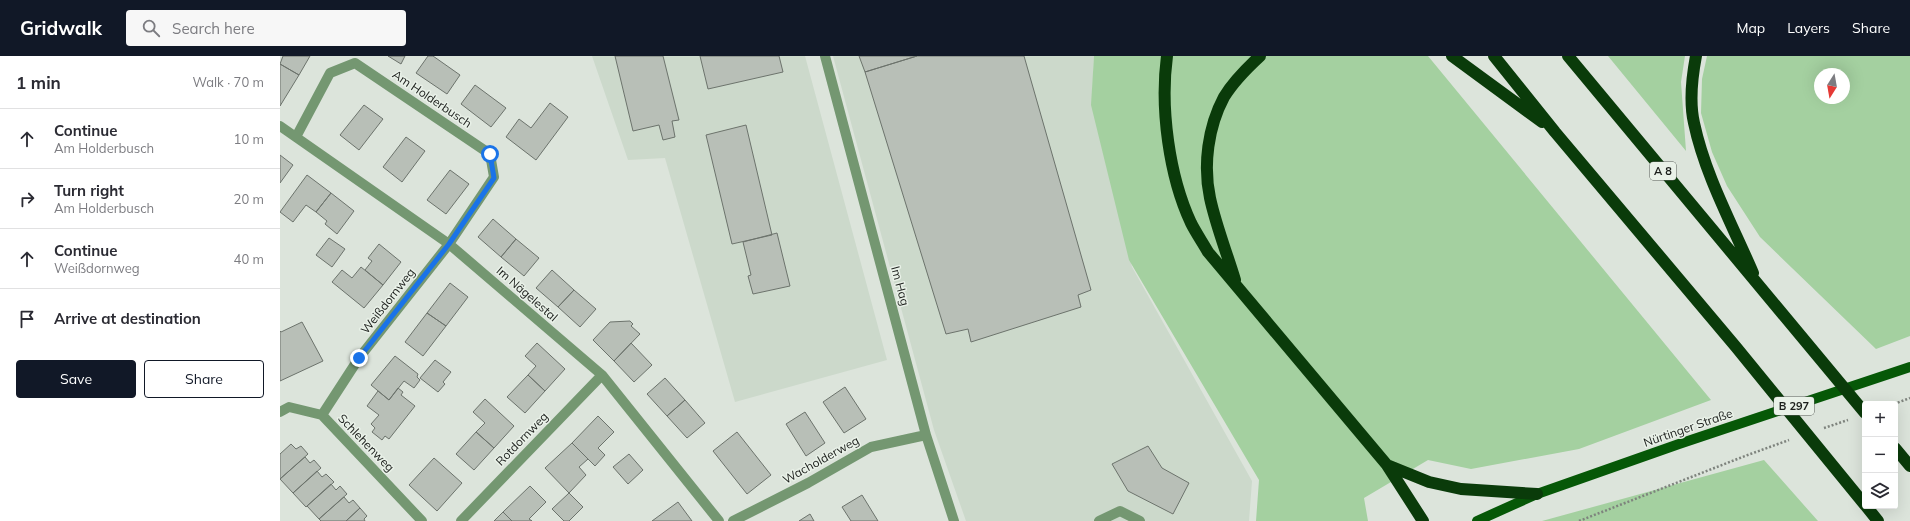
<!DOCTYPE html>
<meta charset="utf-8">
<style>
:root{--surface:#fff;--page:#f7f7f7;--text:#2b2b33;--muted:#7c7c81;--line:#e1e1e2;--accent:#111827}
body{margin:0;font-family:Mulish,sans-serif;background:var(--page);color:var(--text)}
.controls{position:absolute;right:12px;bottom:12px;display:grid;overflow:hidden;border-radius:4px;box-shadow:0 4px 16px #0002}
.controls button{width:36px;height:36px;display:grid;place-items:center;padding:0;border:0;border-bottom:1px solid var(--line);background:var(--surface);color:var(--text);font:20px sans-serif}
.compass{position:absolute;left:1534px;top:12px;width:36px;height:36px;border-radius:50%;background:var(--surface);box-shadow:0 4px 16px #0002;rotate:191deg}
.stop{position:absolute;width:12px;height:12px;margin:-9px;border:3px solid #1a73e8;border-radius:50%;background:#fff}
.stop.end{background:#1a73e8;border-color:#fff;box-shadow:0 1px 4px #0008}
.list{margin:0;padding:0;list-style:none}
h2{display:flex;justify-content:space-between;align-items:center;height:52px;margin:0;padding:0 16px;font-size:17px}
h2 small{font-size:13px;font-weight:400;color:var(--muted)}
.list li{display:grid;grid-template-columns:26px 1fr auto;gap:12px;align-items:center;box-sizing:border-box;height:60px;padding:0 16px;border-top:1px solid var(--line)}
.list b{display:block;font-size:15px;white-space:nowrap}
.list p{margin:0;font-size:13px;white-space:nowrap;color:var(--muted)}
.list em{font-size:13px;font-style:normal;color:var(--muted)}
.actions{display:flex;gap:8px;padding:12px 16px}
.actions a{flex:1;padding:9px 0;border:1px solid var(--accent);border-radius:4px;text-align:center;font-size:14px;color:var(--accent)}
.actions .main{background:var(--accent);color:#fff}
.icon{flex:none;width:22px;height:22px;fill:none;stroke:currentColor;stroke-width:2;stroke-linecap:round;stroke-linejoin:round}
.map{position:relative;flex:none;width:1630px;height:465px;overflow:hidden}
header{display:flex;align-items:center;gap:24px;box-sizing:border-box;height:56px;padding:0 20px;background:var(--accent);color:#fff}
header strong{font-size:19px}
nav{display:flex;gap:22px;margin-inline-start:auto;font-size:14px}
.search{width:280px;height:36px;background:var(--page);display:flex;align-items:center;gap:10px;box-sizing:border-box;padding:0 14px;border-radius:4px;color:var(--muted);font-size:15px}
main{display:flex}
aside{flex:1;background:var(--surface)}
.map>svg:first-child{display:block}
.built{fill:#ccd9cb}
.green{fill:#a4d0a0;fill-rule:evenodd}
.building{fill:#b8bfb7;stroke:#6c736c}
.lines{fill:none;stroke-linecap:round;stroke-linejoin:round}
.path{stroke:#7e837d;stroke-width:2.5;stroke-dasharray:2 2;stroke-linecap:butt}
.service{stroke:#749771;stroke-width:10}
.minor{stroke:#749771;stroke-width:10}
.primary{stroke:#065807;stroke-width:10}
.motorway{stroke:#0a3b0a;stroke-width:12}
.route{stroke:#1a73e8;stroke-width:5}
.labels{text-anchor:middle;stroke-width:3;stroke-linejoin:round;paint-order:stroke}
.shield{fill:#e9f1e8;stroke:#595d58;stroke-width:1}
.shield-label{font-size:11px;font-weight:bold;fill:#1b1e1b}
.street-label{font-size:12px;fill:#1b1e1b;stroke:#e9f1e8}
</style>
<header>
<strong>Gridwalk</strong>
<div class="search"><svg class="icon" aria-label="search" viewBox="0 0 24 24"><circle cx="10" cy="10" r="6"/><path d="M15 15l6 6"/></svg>Search here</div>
<nav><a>Map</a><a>Layers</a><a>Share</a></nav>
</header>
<main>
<aside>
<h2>1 min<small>Walk · 70 m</small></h2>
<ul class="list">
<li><svg class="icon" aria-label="ahead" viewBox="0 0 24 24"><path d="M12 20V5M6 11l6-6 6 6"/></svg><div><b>Continue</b><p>Am Holderbusch</p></div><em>10 m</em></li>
<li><svg class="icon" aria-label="right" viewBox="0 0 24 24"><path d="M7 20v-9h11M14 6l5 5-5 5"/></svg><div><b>Turn right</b><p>Am Holderbusch</p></div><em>20 m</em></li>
<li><svg class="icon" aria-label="ahead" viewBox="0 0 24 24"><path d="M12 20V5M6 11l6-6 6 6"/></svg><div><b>Continue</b><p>Weißdornweg</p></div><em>40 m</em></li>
<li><svg class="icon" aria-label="arrive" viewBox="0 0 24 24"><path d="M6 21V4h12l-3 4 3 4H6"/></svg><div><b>Arrive at destination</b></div></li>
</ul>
<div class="actions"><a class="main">Save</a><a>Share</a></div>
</aside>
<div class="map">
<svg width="1630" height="465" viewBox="0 0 1630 465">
<rect width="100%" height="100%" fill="#dce4db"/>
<!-- built -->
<path class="built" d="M312 0H525L607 304 455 346 385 102 348 104Z
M553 0H814L812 47 852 211 972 425 969 465H686L654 374Z"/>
<!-- green -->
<path class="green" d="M814 0H1148L1431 344 1299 393 1191 413 1148 404 1084 442 1088 465H976L979 424 849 204 811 49Z
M1328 0H1405L1401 26 1406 95Z
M1427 0H1630V280L1596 293 1480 181 1447 130 1432 96 1421 57 1422 23ZM1540 18H1564V42H1540Z
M1484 404 1538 465H1262Z"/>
<!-- building -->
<path class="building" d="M3 0H30L19 19 0 8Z
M108 0H125L121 8Z
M148 0H153L180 19 167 38 136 17Z
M335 0H383L399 64 392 65 395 81 383 84 379 69 353 75Z
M420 0H499L503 16 428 33Z
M579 0H637L585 16Z
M637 0H744L811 234 798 239 801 251 691 286 688 273 666 278 585 16Z
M0 8 19 19 0 50Z
M195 29 226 52 211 71 181 48Z
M270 47 288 61 256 104 226 81 239 63 251 72Z
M84 49 103 63 79 94 60 79Z
M466 69 492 179 452 188 426 79Z
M126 81 145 95 122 126 103 111Z
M0 99 13 109 0 127Z
M170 114 189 128 166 158 147 144Z
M27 119 51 137 36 156 26 149 13 166 0 156Z
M51 137 74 155 57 178 45 168 47 165 36 156Z
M213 163 236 183 221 201 198 181Z
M497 177 510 230 473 238 468 220 471 219 463 186Z
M49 182 65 193 52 211 36 199Z
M236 183 259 202 244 220 221 201Z
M99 188 121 206 103 229 85 214 92 205 88 202Z
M81 211 103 229 84 252 52 226 62 214 72 222Z
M272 214 294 234 278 251 256 232Z
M170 227 188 241 166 270 147 257Z
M294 234 316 253 300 271 278 251Z
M147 257 166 270 143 300 125 286Z
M350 265 353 268 351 270 360 278 334 305 313 284 330 266Z
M22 266 43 305 0 325V275L1 276Z
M257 287 285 313 265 335 248 319 256 310 245 300Z
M351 287 372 309 354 326 334 305Z
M115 300 138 318 137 321 140 324 134 332 124 325 109 344 91 329Z
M155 304 171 316 163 326 165 328 158 336 140 322Z
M248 319 265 335 245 357 227 341Z
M385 322 405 344 387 360 367 338Z
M565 331 586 363 564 377 543 346Z
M118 332 123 336 121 339 135 350 109 383 105 380 102 384 92 376 95 372 91 368 99 359 87 350 98 335 109 344Z
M205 343 234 370 214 392 196 376 205 367 193 356Z
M405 344 425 367 407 382 387 360Z
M525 356 545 387 526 400 506 368Z
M318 360 334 376 318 392 325 399 315 410 292 387Z
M196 376 214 392 194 414 176 398Z
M457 376 491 419 467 438 433 395Z
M292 387 308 403 299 411 306 419 289 437 265 412Z
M11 388 16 393 21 390 28 398 0 423V398Z
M868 390 882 412 909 427 893 458 848 435 832 408Z
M349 398 363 414 348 428 333 411Z
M25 401 30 407 34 404 41 412 13 437 0 423Z
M154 402 182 427 157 455 129 429Z
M37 415 42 421 46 418 54 426 26 451 13 437Z
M51 428 56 434 60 430 67 438 39 463 27 450Z
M250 430 266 446 249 463 252 465H232L223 456Z
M289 437 303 451 289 465H284L272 453Z
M582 439 598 465H571L562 451Z
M64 441 69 447 73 444 80 452 66 465H41L39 463Z
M398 446 412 465H372Z
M80 452 87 460 84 463 85 465H66Z
M223 456 232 465H214Z
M530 458 534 465H519Z"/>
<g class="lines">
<!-- path -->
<path class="path" d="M1614 348 1630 342
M1544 372 1568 364
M1299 465 1465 400 1509 384"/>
<!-- service -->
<path class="service" d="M819 465 840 455 860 465"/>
<!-- minor -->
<path class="minor" d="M545 0 646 379 674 465
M0 70 169 188 322 319 439 465
M16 81 50 17 75 7 210 98 214 121 169 188 79 302 42 359
M0 356 9 351 42 359 142 465
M181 465 322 319
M453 465 528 427 591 391 646 379"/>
<!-- primary -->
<path class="primary" d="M1197 465 1257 438 1399 388 1630 311"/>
<!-- motorway -->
<path class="motorway" d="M887 0C880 52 889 120 911 167 916 177 923 187 928 196L1107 409 1143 465
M1172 0 1262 66
M1214 0 1275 76 1456 291 1585 449
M1288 0 1585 357
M1416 0C1412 21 1409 45 1414 67 1425 119 1452 168 1473 217
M955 224C947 197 936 170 930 142 923 109 928 71 944 41 953 26 967 12 980 0
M1615 392 1630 410
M1107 409 1149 426 1181 433 1257 438
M1586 450 1598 465"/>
</g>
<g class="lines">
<!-- route -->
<path class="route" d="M79 302 169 188 214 122 210 98"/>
</g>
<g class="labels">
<!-- shield labels -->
<g class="shield">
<rect x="1370" y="106" width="26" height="18" rx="3"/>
<rect x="1494" y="341" width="40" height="18" rx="3"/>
</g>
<g class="shield-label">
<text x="1383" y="119">A 8</text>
<text x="1514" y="354">B 297</text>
</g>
<!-- street labels -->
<g class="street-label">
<text transform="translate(152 43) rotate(34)" y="4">Am Holderbusch</text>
<text transform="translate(620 230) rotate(75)" y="4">Im Hag</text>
<text transform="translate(247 238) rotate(41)" y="4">Im Nägelestal</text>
<text transform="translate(108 245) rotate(-52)" y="4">Weißdornweg</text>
<text transform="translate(1408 372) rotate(-19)" y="4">Nürtinger Straße</text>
<text transform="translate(242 383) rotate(-46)" y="4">Rotdornweg</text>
<text transform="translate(86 387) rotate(46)" y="4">Schlehenweg</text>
<text transform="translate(541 404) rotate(-29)" y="4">Wacholderweg</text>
</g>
</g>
</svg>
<div class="controls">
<button>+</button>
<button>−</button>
<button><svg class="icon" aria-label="layers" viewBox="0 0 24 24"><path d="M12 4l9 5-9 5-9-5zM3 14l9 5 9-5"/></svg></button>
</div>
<svg class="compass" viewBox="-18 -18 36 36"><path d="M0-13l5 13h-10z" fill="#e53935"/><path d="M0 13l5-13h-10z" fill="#7c7c81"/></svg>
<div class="stop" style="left:210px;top:98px"></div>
<div class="stop end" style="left:79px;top:302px"></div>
</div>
</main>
